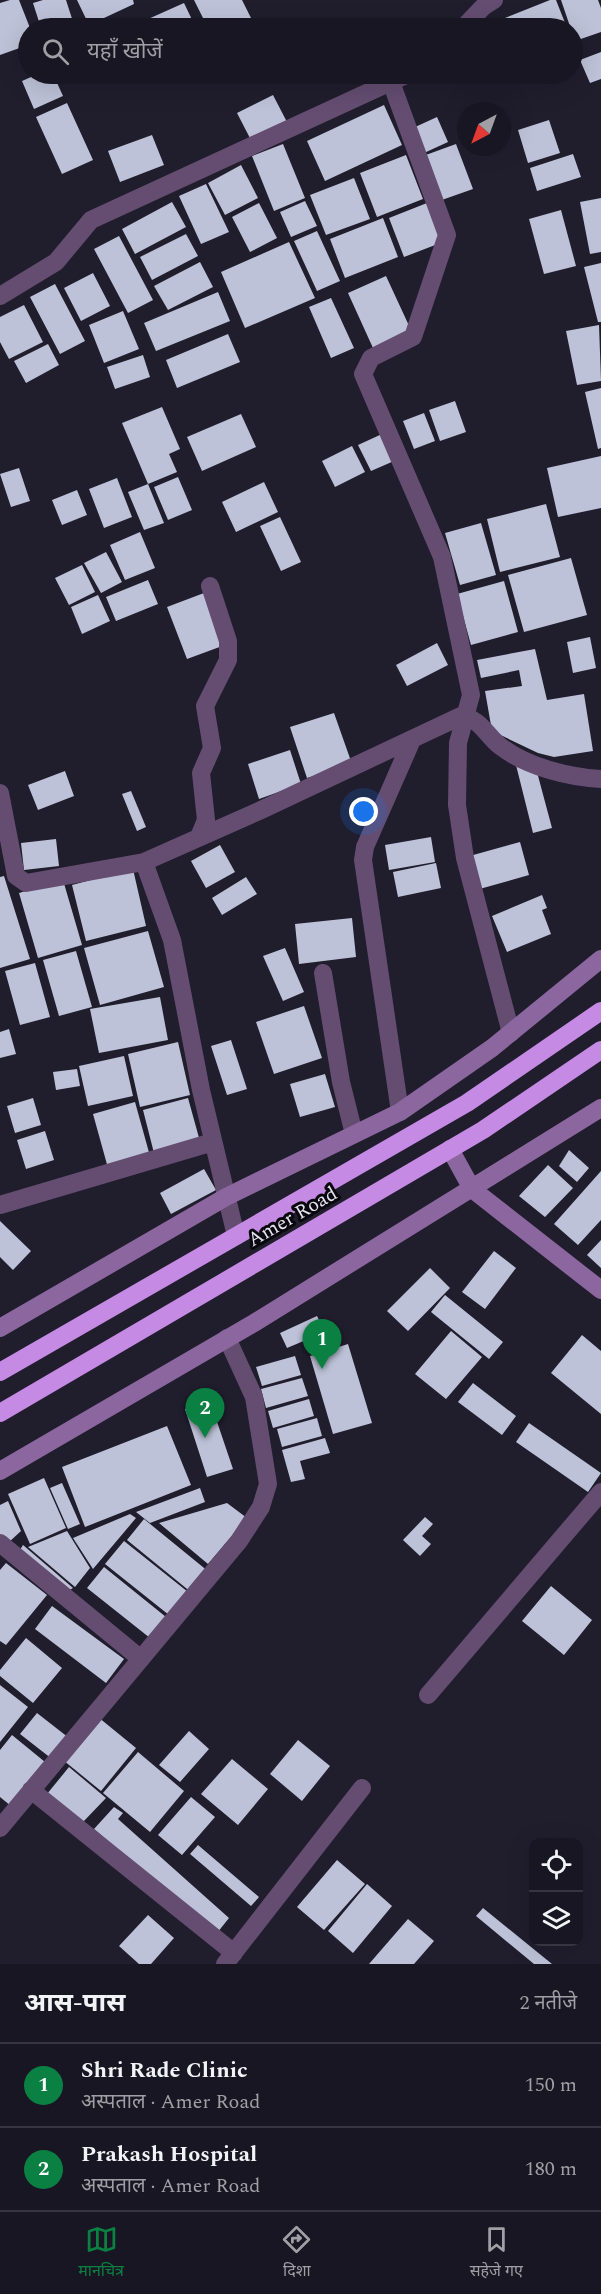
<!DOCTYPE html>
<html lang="hi">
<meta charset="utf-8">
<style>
:root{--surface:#181622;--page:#211f2a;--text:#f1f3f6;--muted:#9f9fa5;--line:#363540;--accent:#0b8043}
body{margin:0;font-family:Spectral,"Noto Sans Devanagari",serif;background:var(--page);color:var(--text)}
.controls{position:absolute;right:18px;bottom:18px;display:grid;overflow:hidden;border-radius:12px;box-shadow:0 6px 24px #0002}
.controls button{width:54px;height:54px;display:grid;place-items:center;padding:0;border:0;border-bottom:2px solid var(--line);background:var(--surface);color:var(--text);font:30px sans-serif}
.compass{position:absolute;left:457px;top:102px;width:54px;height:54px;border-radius:50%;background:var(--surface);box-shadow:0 6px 24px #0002;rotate:221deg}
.you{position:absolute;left:364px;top:812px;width:21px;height:21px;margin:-15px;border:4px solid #fff;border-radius:50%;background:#1a73e8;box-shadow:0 0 0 9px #1a73e833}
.badge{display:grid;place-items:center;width:39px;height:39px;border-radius:50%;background:var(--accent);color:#fff;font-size:20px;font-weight:700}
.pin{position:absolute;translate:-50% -50px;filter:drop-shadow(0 2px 3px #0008)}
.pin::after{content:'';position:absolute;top:32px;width:21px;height:18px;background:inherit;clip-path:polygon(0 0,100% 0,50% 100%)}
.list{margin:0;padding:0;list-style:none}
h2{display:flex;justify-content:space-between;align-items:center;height:78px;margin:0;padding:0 24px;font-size:26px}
h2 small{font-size:20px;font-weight:400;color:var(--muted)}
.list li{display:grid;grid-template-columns:39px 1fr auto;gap:18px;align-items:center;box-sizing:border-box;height:84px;padding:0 24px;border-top:2px solid var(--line)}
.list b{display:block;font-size:22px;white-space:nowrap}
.list p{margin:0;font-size:20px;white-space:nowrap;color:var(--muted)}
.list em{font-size:20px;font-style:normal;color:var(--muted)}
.icon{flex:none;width:33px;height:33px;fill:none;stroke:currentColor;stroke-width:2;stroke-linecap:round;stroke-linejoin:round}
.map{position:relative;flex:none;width:601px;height:1964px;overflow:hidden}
.search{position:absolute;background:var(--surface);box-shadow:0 6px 24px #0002;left:18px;right:18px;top:18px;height:66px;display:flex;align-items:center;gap:15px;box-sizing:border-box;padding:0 21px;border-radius:33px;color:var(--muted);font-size:22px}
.sheet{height:246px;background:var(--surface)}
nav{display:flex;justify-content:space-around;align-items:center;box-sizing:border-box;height:84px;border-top:2px solid var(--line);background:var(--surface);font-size:16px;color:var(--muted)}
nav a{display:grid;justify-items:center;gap:3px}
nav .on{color:var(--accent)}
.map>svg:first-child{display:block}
.building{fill:#bdc2d8}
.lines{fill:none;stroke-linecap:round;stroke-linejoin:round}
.street{stroke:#644d71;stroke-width:18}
.secondary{stroke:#8b669f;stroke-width:18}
.highway{stroke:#c58ae3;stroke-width:18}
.labels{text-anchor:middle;stroke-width:6;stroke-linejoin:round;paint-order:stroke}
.street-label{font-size:20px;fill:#e5e3ee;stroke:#0a080f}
</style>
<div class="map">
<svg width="601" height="1964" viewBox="0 0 601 1964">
<rect width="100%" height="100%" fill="#201d2d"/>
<!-- building -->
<path class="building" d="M10 0H19L30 28 28 45 0 55V3Z
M43 0H66L75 28H41L33 3Z
M77 0H133L134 4 89 25Z
M194 0H242L252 20 234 28H208Z
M550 0H556L567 28H510L505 18Z
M561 0H598L601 8V32L575 41Z
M184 3 196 28H128Z
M601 52V79L590 83 580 60Z
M38 74H53L63 96 34 109 22 81Z
M273 95 288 124 252 142 237 113Z
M67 103 93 160 62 174 36 117Z
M384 105 402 145 325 181 307 141Z
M437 117 448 142 424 153 413 128Z
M549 120 560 153 528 163 518 130Z
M152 135 164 165 120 182 108 151Z
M283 144 305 198 274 211 252 156Z
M456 144 473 189 439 201 423 156Z
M573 154 581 177 537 191 530 168Z
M406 155 423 199 377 217 360 173Z
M241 165 258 198 225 215 208 183Z
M354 178 370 219 326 235 310 195Z
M206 184 229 232 201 244 179 196Z
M601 198V252L590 254 580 202Z
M305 201 317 226 291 237 280 212Z
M172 202 186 227 135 254 122 229Z
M259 203 277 238 250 252 232 217Z
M427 203 443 242 404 257 389 218Z
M561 210 576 266 544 274 529 219Z
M383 218 398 257 345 278 330 239Z
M317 231 340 281 317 291 294 241Z
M186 234 198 256 152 280 140 257Z
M119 236 153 300 128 313 94 249Z
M289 242 315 298 245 328 221 272Z
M200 262 213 287 168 310 154 286Z
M601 263V322H598L584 267Z
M93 273 110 306 81 321 64 288Z
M386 276 411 330 373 348 348 293Z
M55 284 85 341 60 354 30 297Z
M218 292 230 321 156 351 144 323Z
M331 298 354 348 331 358 309 307Z
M24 305 43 342 9 359 0 342V317Z
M123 311 139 349 104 363 89 325Z
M599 325 601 381 577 385 566 331Z
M228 334 240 362 177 388 166 360Z
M48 344 59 365 26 383 14 361Z
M143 355 150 377 115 389 107 367Z
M601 388V448L598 449 585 392Z
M455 401 466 432 440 441 429 410Z
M162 407 180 449 169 454 177 472 148 484 122 423Z
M424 413 435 441 414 449 403 421Z
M241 414 256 447 202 471 187 437Z
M382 434 394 461 371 471 358 445Z
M352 446 365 472 335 487 322 461Z
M601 456V508L558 517 547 468Z
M19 468 30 501 11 507 0 474Z
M178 477 192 510 168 520 154 487Z
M117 478 132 517 104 528 89 489Z
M264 482 278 512 236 532 222 502Z
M148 484 164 523 144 530 128 492Z
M77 490 87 515 62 525 52 500Z
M546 504 560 557 500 572 487 519Z
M280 517 301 562 281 571 260 526Z
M481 523 496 575 460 585 445 533Z
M140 532 155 568 125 580 110 545Z
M106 552 122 582 101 593 84 563Z
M571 558 587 615 524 632 508 575Z
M82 565 95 592 69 605 55 578Z
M148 580 158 604 116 621 106 597Z
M504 581 518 632 471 645 457 594Z
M204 593 225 645 187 659 167 607Z
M98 595 110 621 82 634 71 607Z
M590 637 596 668 573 673 567 642Z
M437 643 448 665 407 686 396 665Z
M535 649 547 700 584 694 593 751 554 757 538 753 492 731 485 691 522 686 519 670 481 678 477 660Z
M334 713 352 764 307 778 290 727Z
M290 750 301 784 259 799 248 764Z
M516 765 537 772 552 828 533 833Z
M65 771 74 796 38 810 28 785Z
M131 791 146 827 137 831 122 794Z
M431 837 435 862 389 870 385 845Z
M56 839 59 866 24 870 21 843Z
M520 842 529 875 476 890 466 857Z
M220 845 235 872 206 888 191 861Z
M436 863 441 888 398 897 393 872Z
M133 869 146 926 86 941 72 885Z
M4 876 30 959 0 968V877Z
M246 877 257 894 222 915 212 898Z
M63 880 82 945 38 958 19 893Z
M542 895 547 908 542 910 551 934 507 952 492 916Z
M352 918 356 957 299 964 295 924Z
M148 931 164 987 100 1005 84 948Z
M285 948 304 992 283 1001 263 956Z
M76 951 92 1007 59 1016 43 960Z
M35 963 50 1017 20 1025 5 971Z
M160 997 168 1040 99 1053 90 1009Z
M304 1006 322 1058 274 1074 256 1022Z
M9 1029 16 1054 0 1058V1032Z
M231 1040 247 1089 227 1095 211 1046Z
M178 1042 190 1095 140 1107 128 1054Z
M124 1056 133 1096 88 1106 79 1066Z
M77 1069 80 1086 56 1090 53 1072Z
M325 1074 335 1107 300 1117 290 1084Z
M33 1098 41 1125 15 1133 7 1106Z
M188 1098 201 1145 155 1157 143 1110Z
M135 1102 150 1156 108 1168 93 1114Z
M45 1131 54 1160 26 1169 17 1140Z
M569 1150 589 1168 577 1182 559 1166Z
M548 1165 573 1188 545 1217 519 1196Z
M204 1169 216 1190 171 1214 160 1193Z
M601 1171V1220L578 1245 554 1224Z
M0 1221 31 1251 13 1270 0 1257Z
M601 1240V1268L587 1255Z
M494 1251 516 1268 485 1309 462 1292Z
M430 1268 450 1288 408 1331 387 1311Z
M445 1295 503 1342 489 1359 431 1312Z
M317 1316 325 1332 287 1348 280 1333Z
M451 1331 482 1357 446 1399 415 1374Z
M582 1335 601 1351V1414L551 1373Z
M348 1344 372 1423 333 1434 310 1356Z
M295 1356 301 1375 262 1386 256 1367Z
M302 1378 308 1396 266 1408 261 1389Z
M473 1383 516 1416 502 1435 458 1402Z
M309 1399 314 1416 273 1428 268 1411Z
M210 1401 233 1469 207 1477 185 1409Z
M317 1418 322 1436 282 1447 277 1429Z
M529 1423 601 1473 588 1492 516 1442Z
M167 1426 191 1485 85 1527 62 1467Z
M325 1438 330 1453 300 1461 305 1479 291 1482 282 1450Z
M44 1478 66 1528 30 1544 8 1494Z
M62 1483 80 1524 68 1529 50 1488Z
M200 1488 205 1502 150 1523 136 1512Z
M8 1501 21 1531 8 1543 0 1536V1505Z
M227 1503 247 1518 208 1564 159 1523Z
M130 1514 136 1518 93 1569 73 1538Z
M425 1517 433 1524 422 1536 431 1544 420 1556 403 1540Z
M144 1519 209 1572 192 1593 127 1540Z
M67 1531 90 1568 75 1587 28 1547Z
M124 1541 188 1592 169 1615 105 1564Z
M23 1545 73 1588 66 1592 18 1553Z
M6 1563 47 1595 6 1645 0 1641V1570Z
M104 1567 166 1617 150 1638 87 1588Z
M551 1586 592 1620 564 1655 522 1621Z
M52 1606 124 1659 106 1683 35 1629Z
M26 1638 62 1668 33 1703 0 1676V1670Z
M0 1685 28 1707 0 1742Z
M37 1713 69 1738 52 1759 20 1734Z
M98 1717 136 1748 101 1791 63 1760Z
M189 1731 209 1749 180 1782 159 1765Z
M12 1735 45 1762 11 1806 0 1797V1750Z
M298 1740 330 1766 302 1801 270 1774Z
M138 1752 184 1791 150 1832 103 1793Z
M232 1759 268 1789 238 1825 201 1794Z
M69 1767 106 1798 83 1822 47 1794Z
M191 1797 215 1817 182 1855 158 1835Z
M114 1807 123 1813 118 1819 229 1918 217 1933 94 1829Z
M198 1845 259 1897 251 1906 190 1854Z
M337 1860 365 1884 324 1930 297 1907Z
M367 1884 392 1906 353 1953 328 1931Z
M483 1908 552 1964H534L476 1916Z
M148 1915 174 1938 151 1964H139L119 1946Z
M408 1919 434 1941 414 1964H369Z"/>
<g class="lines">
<!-- street -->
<path class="street" d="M463 28 483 7 494 0
M391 82 447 235 413 337 371 358 363 374 442 557 471 695 458 743 457 805 465 858 511 1033
M0 296 56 262 91 220 408 74
M0 793 16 876 26 883 144 862 259 811 461 716C481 719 486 735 500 746 527 767 568 777 601 779
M199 837 206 820 201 773 212 748 205 706 228 660V641L210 586
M144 862 172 940 201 1090 236 1236
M323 973 341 1082 354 1134
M400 1112 363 860 365 847 412 740
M0 1205 213 1142
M0 1543 141 1659
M428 1695 601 1492
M31 1790 234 1953
M0 1828 239 1541 261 1507 268 1484 254 1397 227 1338
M225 1964 362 1788"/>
<!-- secondary -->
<path class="secondary" d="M450 1149 472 1189 601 1290
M0 1328 226 1197 400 1112 492 1048 601 959
M0 1471 254 1323 601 1108"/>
<!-- highway -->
<path class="highway" d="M0 1372 467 1103 601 1011
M0 1413 483 1130 601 1050"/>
</g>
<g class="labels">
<!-- street labels -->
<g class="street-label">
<text transform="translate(292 1216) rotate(-30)" y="7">Amer Road</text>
</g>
</g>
</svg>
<div class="controls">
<button><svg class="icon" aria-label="locate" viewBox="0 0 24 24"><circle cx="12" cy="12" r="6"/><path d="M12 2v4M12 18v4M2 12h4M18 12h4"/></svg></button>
<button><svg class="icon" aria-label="layers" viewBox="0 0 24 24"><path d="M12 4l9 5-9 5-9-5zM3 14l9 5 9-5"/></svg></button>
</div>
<svg class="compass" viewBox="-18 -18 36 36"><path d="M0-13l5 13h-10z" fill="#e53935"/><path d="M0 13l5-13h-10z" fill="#9f9fa5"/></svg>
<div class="you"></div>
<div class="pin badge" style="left:322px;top:1369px">1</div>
<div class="pin badge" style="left:205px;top:1438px">2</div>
<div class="search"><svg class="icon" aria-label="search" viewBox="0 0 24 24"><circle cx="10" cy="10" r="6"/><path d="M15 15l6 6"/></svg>यहाँ खोजें</div>
</div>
<section class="sheet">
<h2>आस-पास<small>2 नतीजे</small></h2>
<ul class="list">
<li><span class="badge">1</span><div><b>Shri Rade Clinic</b><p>अस्पताल · Amer Road</p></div><em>150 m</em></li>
<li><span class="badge">2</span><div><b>Prakash Hospital</b><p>अस्पताल · Amer Road</p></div><em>180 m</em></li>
</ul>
</section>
<nav>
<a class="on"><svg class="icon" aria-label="map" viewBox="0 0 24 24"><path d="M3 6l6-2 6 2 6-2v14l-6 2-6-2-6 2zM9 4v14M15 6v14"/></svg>मानचित्र</a>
<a><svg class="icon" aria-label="directions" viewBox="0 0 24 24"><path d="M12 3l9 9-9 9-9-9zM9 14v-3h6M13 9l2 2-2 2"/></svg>दिशा</a>
<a><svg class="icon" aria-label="saved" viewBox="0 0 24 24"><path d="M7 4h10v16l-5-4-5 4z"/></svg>सहेजे गए</a>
</nav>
